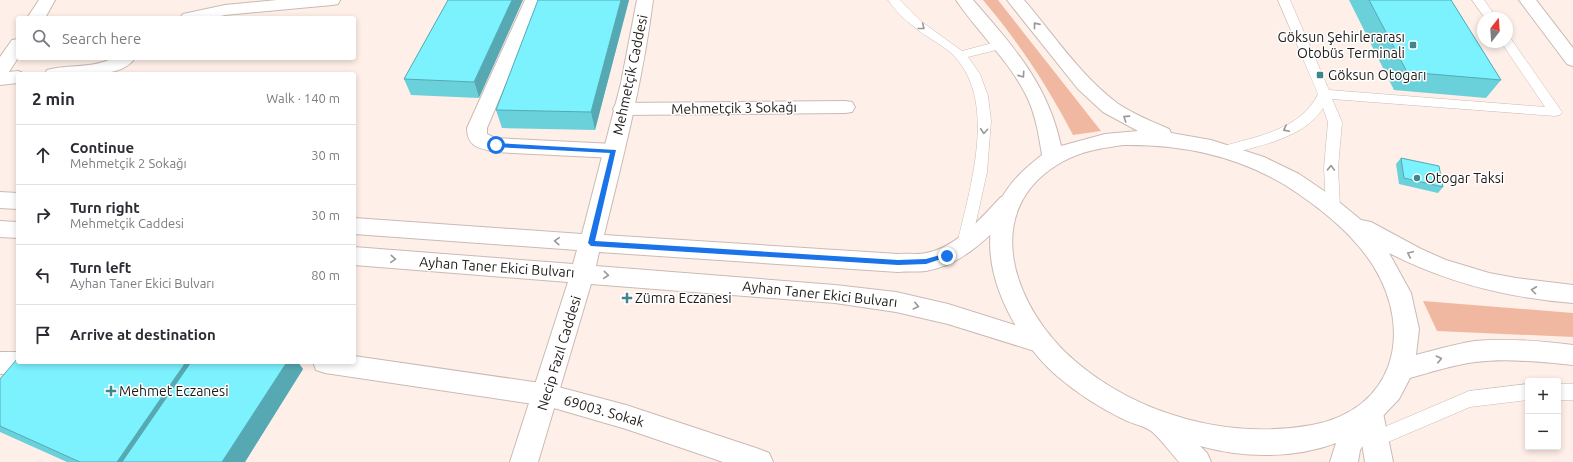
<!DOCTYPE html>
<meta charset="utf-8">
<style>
:root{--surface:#fff;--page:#f7f7f7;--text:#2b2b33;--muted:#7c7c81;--line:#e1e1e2}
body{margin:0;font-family:Ubuntu,sans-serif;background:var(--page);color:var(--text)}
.controls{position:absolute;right:12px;bottom:12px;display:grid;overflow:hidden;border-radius:4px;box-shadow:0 2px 6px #0003}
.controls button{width:36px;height:36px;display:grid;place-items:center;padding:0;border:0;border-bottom:1px solid var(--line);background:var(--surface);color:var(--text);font:20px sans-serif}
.compass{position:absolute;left:1477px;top:12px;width:36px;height:36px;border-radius:50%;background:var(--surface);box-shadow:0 2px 6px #0003;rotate:17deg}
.stop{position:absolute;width:12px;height:12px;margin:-9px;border:3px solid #1a73e8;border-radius:50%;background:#fff}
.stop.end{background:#1a73e8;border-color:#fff;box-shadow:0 1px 4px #0008}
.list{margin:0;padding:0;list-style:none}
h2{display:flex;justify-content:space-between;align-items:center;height:52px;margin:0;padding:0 16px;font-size:17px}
h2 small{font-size:13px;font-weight:400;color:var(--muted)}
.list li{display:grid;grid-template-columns:26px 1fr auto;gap:12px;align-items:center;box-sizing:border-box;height:60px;padding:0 16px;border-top:1px solid var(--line)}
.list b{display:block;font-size:15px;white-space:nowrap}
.list p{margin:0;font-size:13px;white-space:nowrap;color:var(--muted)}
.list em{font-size:13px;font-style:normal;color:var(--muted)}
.icon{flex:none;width:22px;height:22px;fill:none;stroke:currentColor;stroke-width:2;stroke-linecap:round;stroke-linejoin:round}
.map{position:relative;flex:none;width:1573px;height:462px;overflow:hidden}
.search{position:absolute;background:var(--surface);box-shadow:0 2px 6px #0003;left:16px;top:16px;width:340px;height:44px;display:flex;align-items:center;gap:10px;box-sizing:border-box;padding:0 14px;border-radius:4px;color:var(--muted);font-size:15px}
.panel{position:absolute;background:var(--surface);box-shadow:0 2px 6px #0003;left:16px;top:72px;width:340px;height:292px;border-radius:4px}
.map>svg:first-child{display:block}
.green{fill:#f1b8a1}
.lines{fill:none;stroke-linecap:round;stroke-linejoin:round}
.lane-casing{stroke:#cabab4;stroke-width:1}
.street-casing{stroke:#cabab4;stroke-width:2}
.secondary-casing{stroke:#cabab4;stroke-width:2}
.highway-casing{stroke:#cabab4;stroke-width:2}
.lane{fill:#fff;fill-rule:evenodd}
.street{fill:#fff;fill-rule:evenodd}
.secondary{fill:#fff;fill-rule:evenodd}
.highway{fill:#fff;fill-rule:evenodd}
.wall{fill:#6ad0da}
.shaded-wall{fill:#56a9b2}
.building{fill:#7bf2fe;stroke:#56a9b2}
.oneway{stroke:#9a9897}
.route{fill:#1a73e8}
.poi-dot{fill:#3f878d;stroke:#fff;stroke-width:1.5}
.labels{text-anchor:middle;stroke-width:3;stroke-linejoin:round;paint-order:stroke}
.poi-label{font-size:14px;fill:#1f1a17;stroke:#fff;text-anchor:start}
.street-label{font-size:14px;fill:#1f1a17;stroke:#fff}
</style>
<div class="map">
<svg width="1573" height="462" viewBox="0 0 1573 462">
<rect width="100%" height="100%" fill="#ffefe9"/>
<!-- green -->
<path class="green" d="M983 0H998L1101 131 1073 135C1048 87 1018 41 983 0Z
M1423 301 1573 313V337L1437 331Z"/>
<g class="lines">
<!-- lane casing -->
<g class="lane-casing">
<path id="lane" d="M888 0H900L922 22 962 51 1000 41 1006 45 1004 48 968 57 980 74 988 96 991 121 987 172 970 249 965 251 960 249 957 245C969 190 998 104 955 57 948 49 937 43 928 37 913 27 898 15 888 0Z
M1278 0H1290L1329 90 1545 107 1501 42H1507V38L1511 39 1562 112 1560 115 1555 116 1332 99 1342 122 1338 168 1340 207 1338 211 1333 212 1328 211 1326 207 1324 168 1328 122 1323 108C1304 139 1257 146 1225 155L1220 153 1218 150 1220 147C1255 137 1301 130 1318 94Z
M1472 0H1484L1497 18H1485Z
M1528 384V400L1470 407 1374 448 1368 446 1365 440 1368 434 1469 391Z
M1558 384H1573V400H1558Z"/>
</g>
<!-- street casing -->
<g class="street-casing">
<path id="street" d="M277 0H340L338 4 332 5 225 15 212 18H180L183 14 225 5Z
M525 0H541L487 128V134L495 138 614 144 621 146 624 151 621 156 614 158 495 152C479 148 467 147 467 128Z
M1519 0H1536L1573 48V66L1567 64Z
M113 58H135C120 81 69 74 45 74L47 70C69 64 92 69 113 58Z
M18 71 25 74H18V83L0 85V73Z
M845 101 852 102 855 107 852 112 845 113 623 115 616 114 613 109 616 104 623 103Z
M0 352H18V362L55 363 52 371 43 374H0Z
M354 356 547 384 626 405 759 449 769 453 773 462H723L626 429 547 406 325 373 316 370 313 362H354Z"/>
</g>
<!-- secondary casing -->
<g class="secondary-casing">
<path id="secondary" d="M39 0H55L45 18H27Z
M637 0H653C643 80 623 158 604 235L898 254C907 253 917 255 926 253 956 248 981 218 1001 197L1009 195 1017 197 1020 203 1017 209C990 235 965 264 926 271 917 272 907 271 898 272L599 252 596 266 835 285 896 292 948 304 1050 336 1053 343 1050 350 1041 353 948 324 896 312 835 303 591 284 538 462H510L568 282 354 265V247L573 264 577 250 354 234V218L582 234 621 83Z
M18 39V58L7 75 0 77V57L12 40Z
M0 192 18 193V209L0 208Z
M0 221 18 222V238L0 237Z
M1370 401 1379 405 1383 413 1393 462H1365L1357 413 1361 405Z"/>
</g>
<!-- highway casing -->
<g class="highway-casing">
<path id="highway" d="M956 0H973C1013 46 1048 84 1061 146L1105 134 1138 131 1103 112 1078 89 1007 0H1024C1054 35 1080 75 1117 103 1133 114 1151 121 1169 129L1171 133 1211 140 1264 157 1299 174 1333 197 1361 220 1371 222 1421 249 1446 260 1489 273 1516 278 1573 285V303C1508 298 1448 283 1389 253L1411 293 1419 329 1416 355C1435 350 1455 344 1475 341 1508 338 1541 341 1573 345V365C1541 362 1508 358 1475 362 1453 365 1431 372 1410 378L1399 399 1379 420 1360 450 1358 462H1330L1336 443C1294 459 1243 458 1200 446L1207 453 1211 462H1179C1172 454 1158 436 1151 431 1143 425 1132 424 1123 419 1100 408 1077 393 1057 376 1011 336 965 249 1006 191 1016 176 1028 166 1042 155 1039 136 1036 117 1028 99 1010 61 979 34 956 0ZM1123 145C1180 144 1235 155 1285 185 1318 206 1353 233 1374 267 1414 333 1394 410 1312 425 1229 440 1138 415 1075 361 1014 309 977 210 1062 162 1081 151 1102 148 1123 145Z"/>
</g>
<!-- lane -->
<use href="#lane" class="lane"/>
<!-- street -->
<use href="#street" class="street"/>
<!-- secondary -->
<use href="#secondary" class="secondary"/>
<!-- highway -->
<use href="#highway" class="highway"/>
</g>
<!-- wall -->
<path class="wall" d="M448 0 479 98 411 95 404 79Z
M629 0 595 130 502 128 496 110Z
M1349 0H1451L1501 80 1486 98 1394 90Z
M1401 158 1443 187 1438 193 1399 184 1396 164Z
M303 369 245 462H67L0 432V379Z"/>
<!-- shaded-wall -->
<path class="shaded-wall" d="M512 0H523L479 98 474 82Z
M621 0H629L595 130 591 112Z
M186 362H203L147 462H117Z
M287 362H298L303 369 245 462H222Z"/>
<!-- building -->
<path class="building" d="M448 0H512L474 82 404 79Z
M538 0H621L591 112 496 110Z
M1369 0H1451L1501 80 1407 72Z
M1401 158 1439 166 1443 187 1404 178Z
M18 358V362H186L117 462H80L0 426V379Z
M191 362H287L222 462H122Z"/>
<!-- one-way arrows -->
<defs><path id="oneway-chevron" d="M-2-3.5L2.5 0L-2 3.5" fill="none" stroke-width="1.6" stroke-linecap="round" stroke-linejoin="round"/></defs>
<g class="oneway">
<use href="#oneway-chevron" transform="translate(1036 25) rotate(-129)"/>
<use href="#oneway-chevron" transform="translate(922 27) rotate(38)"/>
<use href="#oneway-chevron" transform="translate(1022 75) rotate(55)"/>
<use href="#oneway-chevron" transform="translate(1126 118) rotate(-147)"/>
<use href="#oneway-chevron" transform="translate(1286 129) rotate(153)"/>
<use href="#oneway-chevron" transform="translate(984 131) rotate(94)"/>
<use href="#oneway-chevron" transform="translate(1331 168) rotate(-88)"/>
<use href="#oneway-chevron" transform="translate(557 241) rotate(-176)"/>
<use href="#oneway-chevron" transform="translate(1410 254) rotate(-155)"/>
<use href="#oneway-chevron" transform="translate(393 259) rotate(4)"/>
<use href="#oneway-chevron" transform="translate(606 275) rotate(5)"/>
<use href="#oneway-chevron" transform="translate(1534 290) rotate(-173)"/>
<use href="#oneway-chevron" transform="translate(916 306) rotate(13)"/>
<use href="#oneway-chevron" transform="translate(1439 359) rotate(-13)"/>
</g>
<!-- route -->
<path class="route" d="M496 143 616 150 595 241 898 260 926 259 947 253 950 256 926 264 898 265 591 246 588 243 610 153 496 147 493 145Z"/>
<!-- markers -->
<g class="poi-dot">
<rect x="1409" y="41" width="8" height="8" rx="2"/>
<rect x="1316" y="71" width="8" height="8" rx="2"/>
<circle cx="1417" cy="178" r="4"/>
<path d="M625 292h4v4h4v4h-4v4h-4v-4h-4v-4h4z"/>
<path d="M109 385h4v4h4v4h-4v4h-4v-4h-4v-4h4z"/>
</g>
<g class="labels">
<!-- poi labels -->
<g class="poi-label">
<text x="1405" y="42" text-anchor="end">Göksun Şehirlerarası<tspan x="1405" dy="16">Otobüs Terminali</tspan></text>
<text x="1328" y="80">Göksun Otogarı</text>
<text x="1425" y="183">Otogar Taksi</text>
<text x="635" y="303">Zümra Eczanesi</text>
<text x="119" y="396">Mehmet Eczanesi</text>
</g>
<!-- street labels -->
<g class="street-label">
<text transform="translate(630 75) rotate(-78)" y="5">Mehmetçik Caddesi</text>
<text transform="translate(734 108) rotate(-1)" y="5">Mehmetçik 3 Sokağı</text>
<text transform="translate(497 267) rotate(4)" y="5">Ayhan Taner Ekici Bulvarı</text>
<text transform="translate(820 294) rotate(6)" y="5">Ayhan Taner Ekici Bulvarı</text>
<text transform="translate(559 353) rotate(-73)" y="5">Necip Fazıl Caddesi</text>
<text transform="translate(604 411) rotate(16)" y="5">69003. Sokak</text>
</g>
</g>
</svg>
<div class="controls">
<button>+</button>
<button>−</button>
</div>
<svg class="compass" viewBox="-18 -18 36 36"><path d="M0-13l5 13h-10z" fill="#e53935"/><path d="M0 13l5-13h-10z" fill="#7c7c81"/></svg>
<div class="stop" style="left:496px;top:145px"></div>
<div class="stop end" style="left:947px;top:256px"></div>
<div class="search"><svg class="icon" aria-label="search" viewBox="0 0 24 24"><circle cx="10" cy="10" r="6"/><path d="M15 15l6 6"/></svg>Search here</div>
<section class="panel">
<h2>2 min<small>Walk · 140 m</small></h2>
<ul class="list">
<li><svg class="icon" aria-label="ahead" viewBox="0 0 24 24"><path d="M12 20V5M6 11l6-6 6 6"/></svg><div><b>Continue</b><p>Mehmetçik 2 Sokağı</p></div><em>30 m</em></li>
<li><svg class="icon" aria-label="right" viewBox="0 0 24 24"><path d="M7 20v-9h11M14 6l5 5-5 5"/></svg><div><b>Turn right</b><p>Mehmetçik Caddesi</p></div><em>30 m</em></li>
<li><svg class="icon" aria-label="left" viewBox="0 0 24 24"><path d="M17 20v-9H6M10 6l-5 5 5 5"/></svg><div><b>Turn left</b><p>Ayhan Taner Ekici Bulvarı</p></div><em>80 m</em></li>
<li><svg class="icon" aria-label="arrive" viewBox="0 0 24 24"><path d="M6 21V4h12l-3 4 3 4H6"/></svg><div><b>Arrive at destination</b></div></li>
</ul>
</section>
</div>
